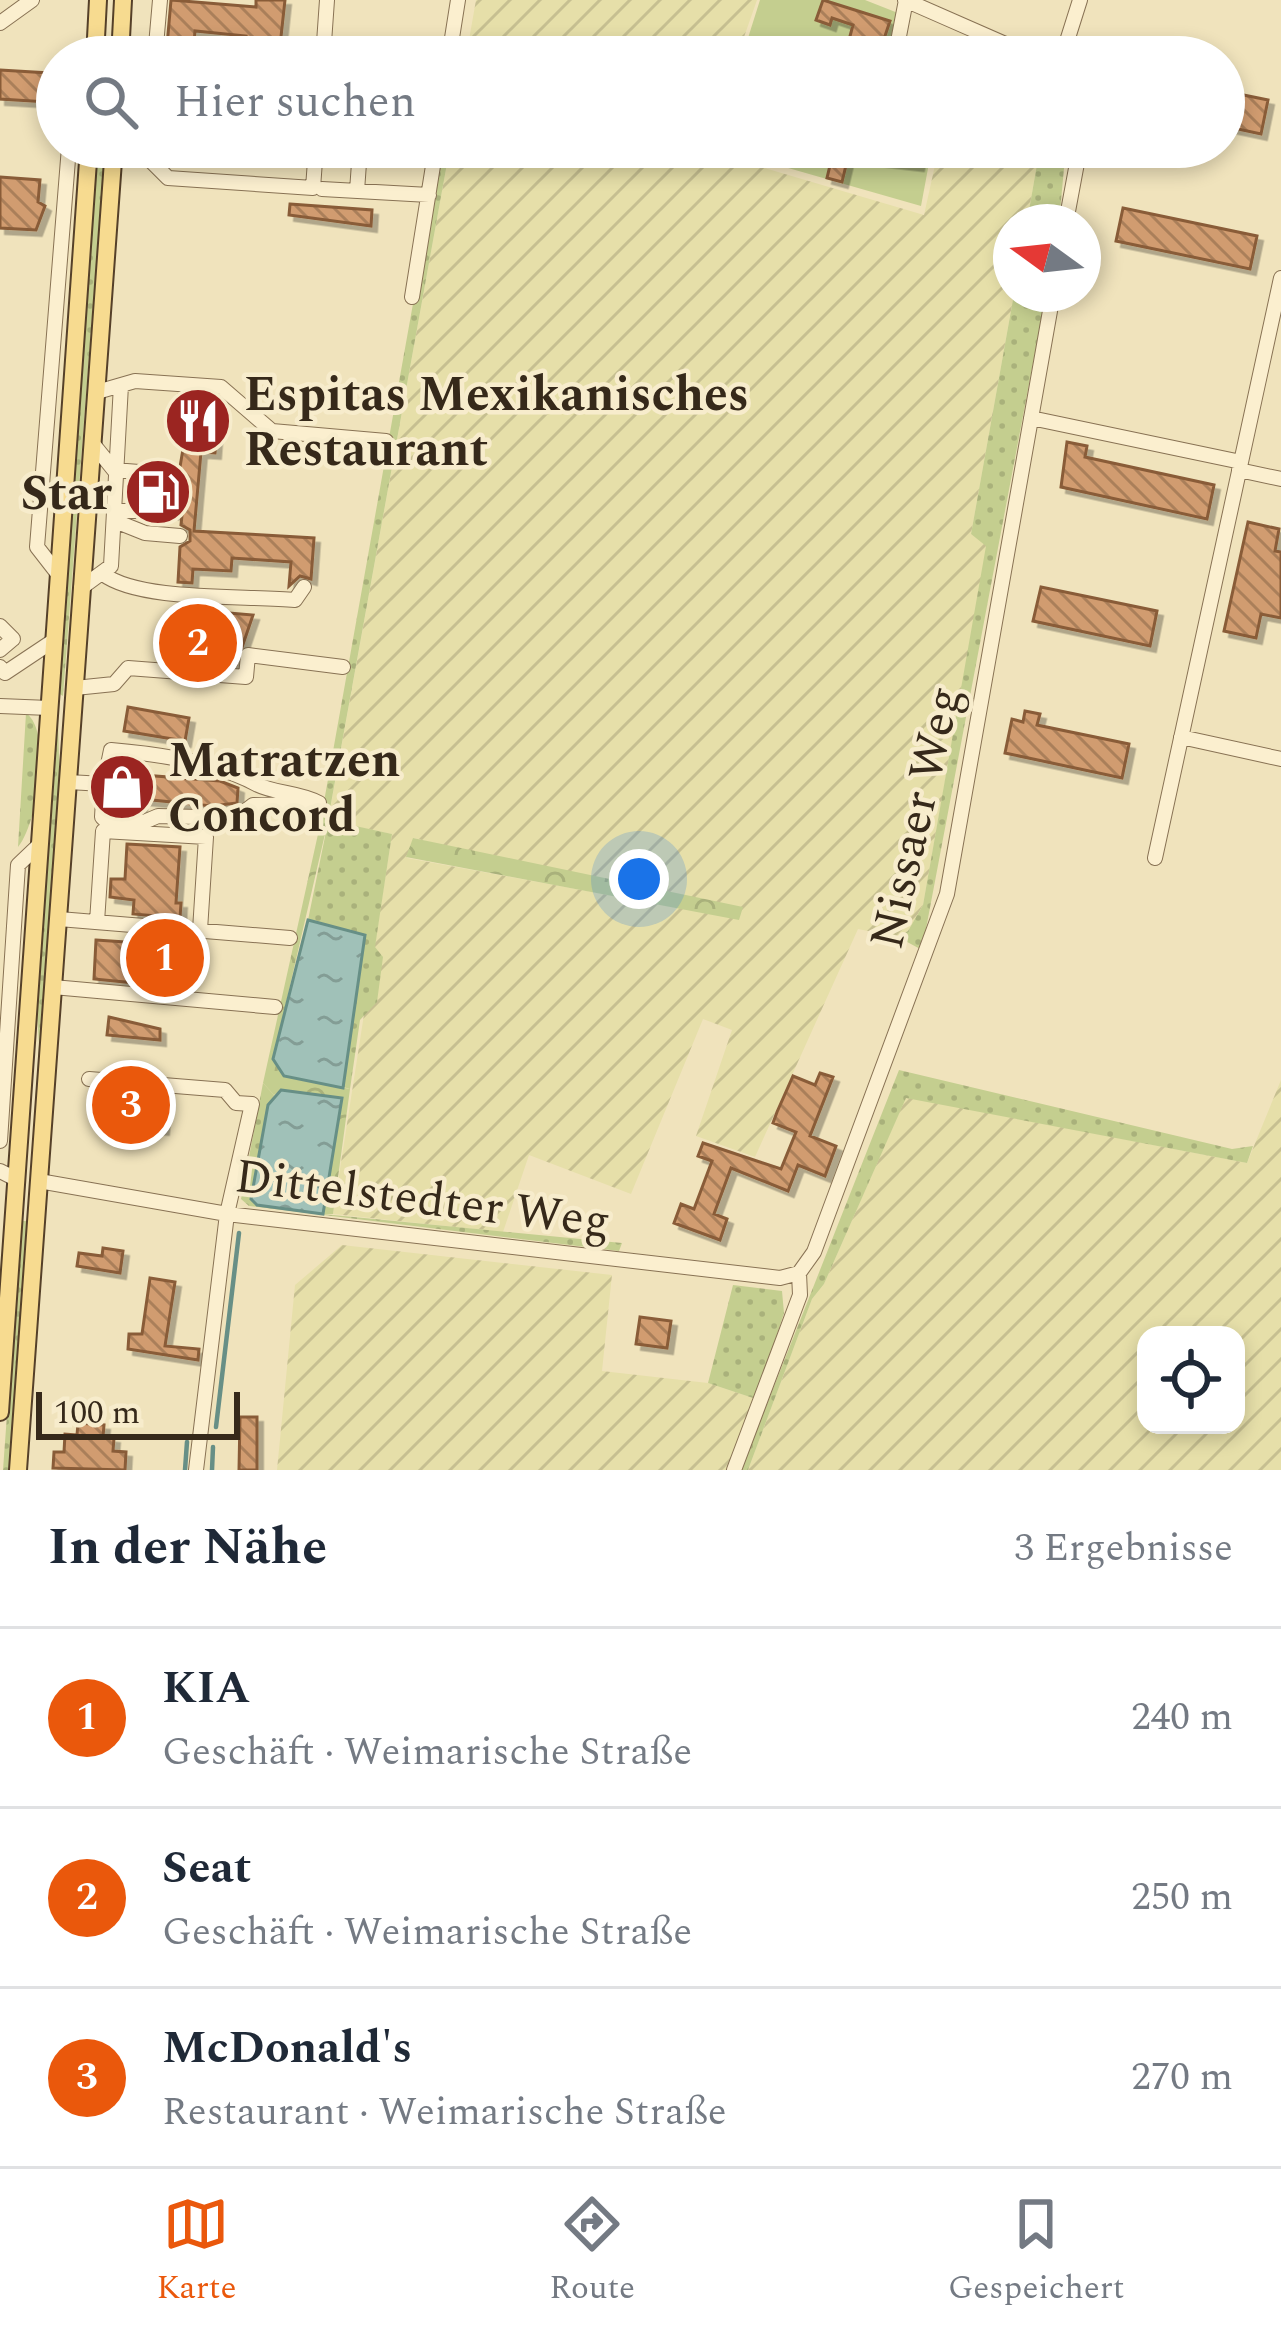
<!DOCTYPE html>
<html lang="de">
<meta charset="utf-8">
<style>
:root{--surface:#fff;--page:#f6f6f7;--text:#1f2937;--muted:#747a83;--line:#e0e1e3;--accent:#ea580c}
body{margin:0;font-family:Spectral,serif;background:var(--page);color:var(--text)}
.controls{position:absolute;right:36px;bottom:36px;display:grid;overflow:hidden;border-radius:24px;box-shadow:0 6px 18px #0003}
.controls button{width:108px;height:108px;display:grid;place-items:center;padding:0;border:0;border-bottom:3px solid var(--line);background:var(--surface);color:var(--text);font:60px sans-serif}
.compass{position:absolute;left:993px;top:204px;width:108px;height:108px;border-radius:50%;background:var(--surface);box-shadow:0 6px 18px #0003;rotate:285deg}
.scale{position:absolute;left:36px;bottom:30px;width:204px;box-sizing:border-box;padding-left:12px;border:6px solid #36291a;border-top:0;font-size:33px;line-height:42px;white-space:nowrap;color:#36291a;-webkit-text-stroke:9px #f7eccc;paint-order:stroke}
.you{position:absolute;left:639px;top:879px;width:42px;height:42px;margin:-30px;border:9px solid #fff;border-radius:50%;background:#1a73e8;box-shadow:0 0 0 18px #1a73e833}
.badge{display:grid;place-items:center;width:78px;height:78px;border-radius:50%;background:var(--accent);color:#fff;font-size:39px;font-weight:700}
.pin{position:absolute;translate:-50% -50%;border:6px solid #fff;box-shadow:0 3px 12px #0006}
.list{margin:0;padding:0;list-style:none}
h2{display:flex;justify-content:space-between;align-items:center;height:156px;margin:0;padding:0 48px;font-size:51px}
h2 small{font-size:39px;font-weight:400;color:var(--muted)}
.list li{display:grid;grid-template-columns:78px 1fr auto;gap:36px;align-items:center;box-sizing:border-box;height:180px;padding:0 48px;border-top:3px solid var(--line)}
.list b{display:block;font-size:45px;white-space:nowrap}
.list p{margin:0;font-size:39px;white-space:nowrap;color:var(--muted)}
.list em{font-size:39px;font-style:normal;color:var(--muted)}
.icon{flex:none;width:66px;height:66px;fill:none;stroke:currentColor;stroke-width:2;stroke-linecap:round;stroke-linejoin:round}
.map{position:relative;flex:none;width:1281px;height:1470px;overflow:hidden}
.search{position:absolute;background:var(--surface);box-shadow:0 6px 18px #0003;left:36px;right:36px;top:36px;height:132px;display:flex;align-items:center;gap:30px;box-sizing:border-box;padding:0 42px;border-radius:66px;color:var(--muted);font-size:45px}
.sheet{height:696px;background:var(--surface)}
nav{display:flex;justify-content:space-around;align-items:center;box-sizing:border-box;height:168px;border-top:3px solid var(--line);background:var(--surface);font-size:33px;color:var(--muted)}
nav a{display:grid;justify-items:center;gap:6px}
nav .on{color:var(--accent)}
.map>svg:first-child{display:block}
.farmland{fill:url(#farmland-furrows);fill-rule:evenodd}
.grass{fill:url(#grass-dots)}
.forest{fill:url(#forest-crowns)}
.green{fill:#c4ce8f}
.water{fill:url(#water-ripples);stroke:#678f86;stroke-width:3}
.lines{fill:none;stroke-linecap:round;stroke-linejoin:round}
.stream{stroke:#678f86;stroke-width:4.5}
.building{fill:url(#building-back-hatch);stroke:#895c39;stroke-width:3;filter:url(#shadow)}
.minor-tunnel{stroke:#cbbe9c;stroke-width:14;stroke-dasharray:14 7;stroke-linecap:butt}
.minor-casing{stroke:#887254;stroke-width:16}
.major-casing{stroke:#554029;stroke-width:20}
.minor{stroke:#fbefcf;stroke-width:14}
.major{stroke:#f7db90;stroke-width:16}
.labels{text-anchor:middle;stroke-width:9;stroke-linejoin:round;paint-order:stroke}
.poi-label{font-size:48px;font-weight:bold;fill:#36291a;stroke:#f7eccc;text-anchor:start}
.street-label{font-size:48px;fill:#36291a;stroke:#f7eccc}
</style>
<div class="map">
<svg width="1281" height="1470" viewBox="0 0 1281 1470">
<defs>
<pattern id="farmland-furrows" width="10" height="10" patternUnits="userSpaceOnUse" patternTransform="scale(3)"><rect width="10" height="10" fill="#e6dfa9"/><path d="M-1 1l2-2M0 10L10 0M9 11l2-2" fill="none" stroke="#c6bf91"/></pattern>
<pattern id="grass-dots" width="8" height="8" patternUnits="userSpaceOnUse" patternTransform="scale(3)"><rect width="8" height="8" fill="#c4ce8f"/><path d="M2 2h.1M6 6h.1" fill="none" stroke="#a9b17b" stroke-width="1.8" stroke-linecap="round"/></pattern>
<pattern id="forest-crowns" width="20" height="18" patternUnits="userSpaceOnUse" patternTransform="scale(3)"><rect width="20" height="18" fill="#c4ce8f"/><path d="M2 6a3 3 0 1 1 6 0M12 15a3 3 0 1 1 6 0" fill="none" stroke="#a9b17b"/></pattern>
<pattern id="water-ripples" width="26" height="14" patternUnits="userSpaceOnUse" patternTransform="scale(3)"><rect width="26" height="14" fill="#a0c1b8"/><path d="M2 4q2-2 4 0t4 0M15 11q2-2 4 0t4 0" fill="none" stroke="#839d95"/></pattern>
<pattern id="building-back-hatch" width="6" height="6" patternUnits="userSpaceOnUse" patternTransform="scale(3)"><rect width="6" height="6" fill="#d19c6f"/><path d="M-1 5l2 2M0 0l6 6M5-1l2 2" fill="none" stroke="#aa7f5a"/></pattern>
<filter id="shadow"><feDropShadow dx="5.5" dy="5.5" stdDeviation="0" flood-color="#0004"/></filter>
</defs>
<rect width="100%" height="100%" fill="#f0e3bc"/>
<!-- farmland -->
<path class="farmland" d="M476 0H757L737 57H466Z
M450 147H707V151L924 215 939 147H1040L1027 222H1011L1014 294 971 534 987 545 923 905 908 931 898 937 858 929 755 1157 696 1136 732 1030 703 1019 631 1194 529 1155 503 1232 333 1214 392 834 328 821ZM414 838 739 919 407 858Z
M1281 1080V1470H748L812 1299 824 1284 906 1097 1247 1163ZM1146 1335H1236V1425H1146Z
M342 1245 612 1275 602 1371 708 1383 756 1399 729 1470H277L295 1285Z"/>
<!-- grass -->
<path class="grass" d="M97 147H105L63 696 58 693Z
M441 147H450L328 820 392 834 375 947 383 957 377 1002 360 1020 350 1089 343 1087 365 935 308 920 328 822 320 824Z
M1040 147H1066L1059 222H1027Z
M1014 294H1046L922 950 898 937 908 931 923 905 986 546 971 534Z
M26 713C53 732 37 825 18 847Z
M58 723 60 787 33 1133 39 1045 36 997Z
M899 1070 1232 1149 1253 1146 1247 1163 906 1098 824 1284 812 1299 748 1470H741Z
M263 1083 274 1095 251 1199 323 1214 622 1243 619 1251 249 1206 241 1199Z
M21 1221H27V1249L11 1470H3Z
M733 1285 782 1291 784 1313 756 1399 708 1383Z"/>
<!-- forest -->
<path class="forest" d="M328 821 273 1059 284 1076 350 1089 333 1214H323L342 1098 281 1090 274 1095 263 1083 320 825Z
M413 838 743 907 739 920 406 857Z"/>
<!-- green -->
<path class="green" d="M760 0H865L898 13 891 57H742Z
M715 147H932L921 206Z"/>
<!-- water -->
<path class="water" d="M308 920 365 935 343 1088 284 1076 273 1059Z
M281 1090 342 1098 323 1214 257 1205 251 1199 268 1105Z"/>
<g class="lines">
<!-- stream -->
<path class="stream" d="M216 1427 239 1233
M185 1470 187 1442
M212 1470 213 1447"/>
</g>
<!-- building -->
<path class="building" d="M171 0 256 7V0H285L280 46 311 49V57H244L246 36 195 31 193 57H166Z
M823 0 890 21 884 39 872 42 868 57 845 55 853 25 832 18 830 25 816 20Z
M0 70 49 73 47 102 0 99Z
M1224 91 1268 100 1261 134 1224 126Z
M824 147H896L921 151 918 165 848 157 842 182 827 178 833 153Z
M0 177 40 180 38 202 45 206 36 230 0 228Z
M290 204 372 210 371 226 289 215Z
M1123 208 1257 236 1250 269 1116 241Z
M179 395 219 400 215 453 201 452 194 531 314 538 311 579 300 576 289 586 291 562 232 558 231 571 193 569 192 583 178 582 180 547 190 541V530L181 525 182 515 163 512 159 502 137 500 138 483 150 471 179 473 190 407 178 406Z
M1067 442 1087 446 1085 457 1214 485 1207 519 1061 487Z
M1248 522 1279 529 1275 551 1281 552V618L1261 614 1256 638 1224 631Z
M1041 587 1157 611 1150 646 1033 621Z
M229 613 253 615 236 665 176 660 173 641 181 618 228 622Z
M128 707 189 718 185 741 124 731Z
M1025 711 1040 714 1037 725 1129 744 1122 778 1005 753 1012 719 1023 722Z
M120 762 143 765V775L220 781 238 788 237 803 212 806 141 799V811H114Z
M127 844 180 847 176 903H181L180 918 133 914 134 900 110 897 111 879H125Z
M96 940 184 946 182 971 136 968 135 983 94 979Z
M109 1017 160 1029V1040L107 1035Z
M820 1073 833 1077 810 1136 836 1146 825 1176 798 1165 788 1191 731 1168 714 1214 727 1219 720 1240 674 1223 681 1204 694 1209 712 1161 698 1156 703 1143 781 1169 796 1132 773 1123 777 1112 793 1076 815 1085Z
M94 1091 166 1096 163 1129 104 1125 106 1107 92 1106Z
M103 1248 123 1251 120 1273 77 1266 79 1253 102 1256Z
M150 1278 175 1282 165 1346 199 1349 198 1360 128 1349 129 1334H142Z
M640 1317 671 1321 667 1348 636 1344Z
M240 1417H257V1470H239Z
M78 1423 104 1425 103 1437 114 1438 113 1451 126 1452 125 1470 53 1468 54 1452H64L65 1434 77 1435Z"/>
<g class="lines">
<!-- minor-tunnel -->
<path class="minor-tunnel" d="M139 472 155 474 152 511"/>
<!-- minor casing -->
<g class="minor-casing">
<path id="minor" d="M905 0 1035 57
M0 23 32 0
M155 57 160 0
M323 57 327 0
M449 57 458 0
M895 57 906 0
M1062 57 1080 0
M148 147 150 160 168 178 313 188 316 147
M322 189 429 195
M357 191 359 163
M1066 222 1080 147
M412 297 436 147
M97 392 135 381 221 387 272 431 386 441
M1031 418 1241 462
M93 444 114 470 139 472
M1239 470 1281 479
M116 511H152
M115 521 145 533 180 536
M58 574 37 547 69 147
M103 574C140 602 246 595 295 600L304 587
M81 588 111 566 121 385
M0 626 13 639 0 650
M0 667 5 673 53 641
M75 688 114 684 128 668 246 677 248 655 343 667
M0 706 49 708
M1181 737 1281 759
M68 782 104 784 102 817 107 822H144L158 816 236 818 253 805 319 803C299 792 275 794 256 784 216 762 158 754 111 750L104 784
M1155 858 1281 278
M59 919 290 938
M97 922 103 831 206 837 200 930
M53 987 275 1007
M89 1079 225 1090 236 1103 252 1104 227 1214 196 1470
M0 1141 18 865 39 845
M0 1171 16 1179
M39 1181 227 1214 780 1278 799 1273
M734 1470 800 1295 799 1273 814 1252 947 894 1053 294"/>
</g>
<!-- major casing -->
<g class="major-casing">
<path id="major" d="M95 57 98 0
M120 57 123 0
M0 1412 89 147
M18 1470 114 147"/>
</g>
<!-- minor -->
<use href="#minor" class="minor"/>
<!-- major -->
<use href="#major" class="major"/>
</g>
<!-- icons -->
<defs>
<g id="restaurant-disc" transform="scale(3.45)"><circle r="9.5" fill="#9b2521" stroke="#f7eccc"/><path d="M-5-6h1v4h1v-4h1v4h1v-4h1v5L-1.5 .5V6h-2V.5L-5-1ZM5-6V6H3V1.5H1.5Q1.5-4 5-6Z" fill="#fff"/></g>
<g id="fuel-disc" transform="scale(3.45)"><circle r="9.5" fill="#9b2521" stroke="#f7eccc"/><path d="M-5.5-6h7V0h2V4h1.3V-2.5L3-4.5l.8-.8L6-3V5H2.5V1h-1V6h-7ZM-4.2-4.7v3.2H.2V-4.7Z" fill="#fff"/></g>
<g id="shop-disc" transform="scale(3.45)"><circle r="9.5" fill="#9b2521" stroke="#f7eccc"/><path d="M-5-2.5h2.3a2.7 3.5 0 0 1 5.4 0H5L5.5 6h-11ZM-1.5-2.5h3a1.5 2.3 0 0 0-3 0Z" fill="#fff"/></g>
</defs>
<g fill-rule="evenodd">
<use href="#restaurant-disc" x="198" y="421"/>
<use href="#fuel-disc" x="158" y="492"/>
<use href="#shop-disc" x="122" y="787"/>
</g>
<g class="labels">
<!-- poi labels -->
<g class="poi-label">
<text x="244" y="410">Espitas Mexikanisches<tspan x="244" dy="55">Restaurant</tspan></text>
<text x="112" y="509" text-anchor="end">Star</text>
<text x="168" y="776">Matratzen<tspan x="168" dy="55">Concord</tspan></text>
</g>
<!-- street labels -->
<g class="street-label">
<text transform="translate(914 817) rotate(-77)" y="17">Nissaer Weg</text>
<text transform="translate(423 1197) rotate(7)" y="17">Dittelstedter Weg</text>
</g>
</g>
</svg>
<div class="controls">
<button><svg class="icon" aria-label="locate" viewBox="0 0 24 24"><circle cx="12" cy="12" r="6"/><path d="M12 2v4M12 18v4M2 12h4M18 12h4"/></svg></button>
</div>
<svg class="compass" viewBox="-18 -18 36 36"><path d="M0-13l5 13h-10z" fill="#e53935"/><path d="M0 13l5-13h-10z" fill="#747a83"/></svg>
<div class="scale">100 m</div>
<div class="you"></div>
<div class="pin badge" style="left:165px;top:958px">1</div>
<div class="pin badge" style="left:198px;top:643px">2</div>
<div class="pin badge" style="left:131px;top:1105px">3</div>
<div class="search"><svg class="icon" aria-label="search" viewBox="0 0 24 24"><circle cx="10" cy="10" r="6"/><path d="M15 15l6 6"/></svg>Hier suchen</div>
</div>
<section class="sheet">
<h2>In der Nähe<small>3 Ergebnisse</small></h2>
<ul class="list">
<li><span class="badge">1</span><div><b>KIA</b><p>Geschäft · Weimarische Straße</p></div><em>240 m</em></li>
<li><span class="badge">2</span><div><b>Seat</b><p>Geschäft · Weimarische Straße</p></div><em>250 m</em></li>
<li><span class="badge">3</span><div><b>McDonald's</b><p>Restaurant · Weimarische Straße</p></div><em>270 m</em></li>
</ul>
</section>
<nav>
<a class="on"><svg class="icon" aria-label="map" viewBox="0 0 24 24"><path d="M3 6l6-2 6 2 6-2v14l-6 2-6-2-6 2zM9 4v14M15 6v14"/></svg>Karte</a>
<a><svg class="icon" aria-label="directions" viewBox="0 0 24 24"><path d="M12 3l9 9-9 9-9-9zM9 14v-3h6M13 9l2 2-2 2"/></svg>Route</a>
<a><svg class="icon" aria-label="saved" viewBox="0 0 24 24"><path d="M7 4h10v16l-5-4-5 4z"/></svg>Gespeichert</a>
</nav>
